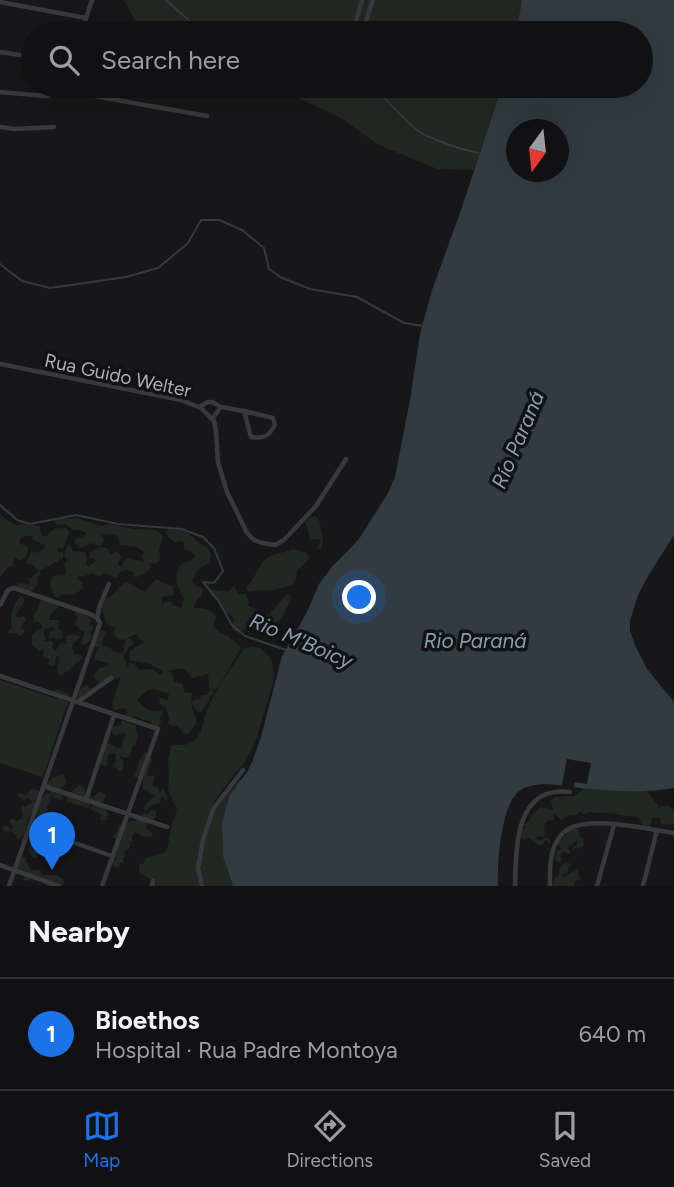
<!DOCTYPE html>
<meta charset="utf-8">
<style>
:root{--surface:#111113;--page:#1e1f21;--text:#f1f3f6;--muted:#9c9da0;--line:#303133;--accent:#1a73e8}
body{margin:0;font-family:Figtree,sans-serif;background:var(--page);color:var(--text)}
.compass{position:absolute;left:506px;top:119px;width:63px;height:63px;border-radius:50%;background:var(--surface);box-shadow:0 7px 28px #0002;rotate:195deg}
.you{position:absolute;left:360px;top:598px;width:24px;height:24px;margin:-18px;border:5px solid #fff;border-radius:50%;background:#1a73e8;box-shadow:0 0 0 10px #1a73e833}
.badge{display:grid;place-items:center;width:46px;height:46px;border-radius:50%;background:var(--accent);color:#fff;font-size:23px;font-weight:700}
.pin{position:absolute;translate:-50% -58px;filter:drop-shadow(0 2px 4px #0008)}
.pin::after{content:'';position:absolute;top:37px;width:24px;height:21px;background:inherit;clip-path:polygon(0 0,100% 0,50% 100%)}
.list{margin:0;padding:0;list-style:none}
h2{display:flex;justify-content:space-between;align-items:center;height:91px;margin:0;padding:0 28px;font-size:30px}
h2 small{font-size:23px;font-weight:400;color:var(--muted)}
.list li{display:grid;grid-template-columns:46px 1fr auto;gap:21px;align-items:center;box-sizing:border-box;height:112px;padding:0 28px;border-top:2px solid var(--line)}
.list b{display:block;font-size:26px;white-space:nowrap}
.list p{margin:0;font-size:23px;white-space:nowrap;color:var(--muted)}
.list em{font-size:23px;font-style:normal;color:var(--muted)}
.icon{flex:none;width:38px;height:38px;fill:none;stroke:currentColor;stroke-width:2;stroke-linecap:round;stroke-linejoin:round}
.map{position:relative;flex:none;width:674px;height:886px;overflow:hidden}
.search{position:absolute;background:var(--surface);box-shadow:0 7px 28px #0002;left:21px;right:21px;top:21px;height:77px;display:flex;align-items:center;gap:18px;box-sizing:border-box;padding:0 24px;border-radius:38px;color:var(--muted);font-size:26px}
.sheet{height:203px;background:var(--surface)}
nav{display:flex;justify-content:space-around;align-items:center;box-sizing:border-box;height:98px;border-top:2px solid var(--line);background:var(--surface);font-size:19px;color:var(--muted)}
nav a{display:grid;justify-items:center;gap:4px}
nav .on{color:var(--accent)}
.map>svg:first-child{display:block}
.green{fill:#212822;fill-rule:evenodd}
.water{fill:#313b40;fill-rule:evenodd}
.pier{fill:#171719}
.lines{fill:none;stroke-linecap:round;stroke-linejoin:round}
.stream{stroke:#313b40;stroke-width:2}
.minor{stroke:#38393d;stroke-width:4.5}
.labels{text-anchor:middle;stroke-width:7;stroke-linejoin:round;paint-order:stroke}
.street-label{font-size:19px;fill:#aaafb7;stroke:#121214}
.water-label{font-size:21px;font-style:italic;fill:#859eaf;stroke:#121214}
</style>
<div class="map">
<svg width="674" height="886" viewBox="0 0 674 886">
<rect width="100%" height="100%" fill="#171719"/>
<!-- green -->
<path class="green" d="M124 0H522L516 33H154L149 27 135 21Z
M272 86H502L474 170 437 169 379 145 339 117Z
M0 514 8 521 18 526 22 524 39 526 42 536H47C53 528 57 528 66 528L70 533C65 538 67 543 63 548H58V552H63V558L40 571 41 575 37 578 38 582C35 591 26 596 18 586L19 583 30 584 29 579 39 571 36 569 35 566 27 563V560L29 558 31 551 37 553 42 549H44L45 545 33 540 32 536H26L20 538 19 543 28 547C28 554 26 557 20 560L15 558 12 566 8 567 0 577Z
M315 516 319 519 323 541 321 548 318 550 317 549 321 540 318 539 310 540 308 528 305 523 306 520Z
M62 518 69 519 77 518 101 526 110 524 133 529 156 530 161 533 163 539 159 548 160 560 156 563H149L151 566 148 571 137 577 133 576 134 573 127 570 121 571 116 578 105 573 99 576 91 573 85 576H78L77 579 83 583V588L74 595 62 594 57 598C50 591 48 585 53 577L58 575 64 576 66 573 65 563 68 560 65 557V551L68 545H70L73 551 85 552 87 559 86 565 89 566 96 561 95 559 90 558 89 554C94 548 101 546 108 549L110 555 118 551 121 557 118 564 121 567 124 561 129 558 144 562 141 556 144 552 137 547 120 545 117 537 114 534 102 535 104 540 102 545 99 546 93 543 81 548 75 543V539L84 536 86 533 80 530H73L65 524 56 525 54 521Z
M168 529 186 531C191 536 201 545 208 548L211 555 209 563C199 568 195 571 192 582L196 586 203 588 202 596 195 602 194 608C204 608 208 608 216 616L213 626 220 633 228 636 241 647 218 688 212 689 214 692 209 698V701L201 712H198L192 704 193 700 200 699 201 695H206L210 691 208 674 192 678 183 668 166 671 173 673 174 682 183 684 184 692 192 693C190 707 194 711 197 723L189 733 184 734 177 725 173 726 168 724 169 718 166 708 159 703 160 698 168 700 169 694C152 689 149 685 137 701 145 707 150 714 160 710L164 712 160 718 161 723 157 727 152 726 150 721 143 720 136 716 128 718 125 715 128 712 125 708 114 710 112 705 121 676 77 700 80 689 86 685 91 689 100 682 95 679 93 676 99 668 107 667 109 663 95 660V655L100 647 94 646 99 632 102 630 106 631 101 645 110 647 113 652 123 653 126 639 120 640 113 634 115 628 107 624 102 610 104 599C115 596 117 587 126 582L145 592 156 579 173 587V595L162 597V606L165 602 171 601 173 605 181 608 184 600C177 585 172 580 181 564L190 561 196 556 190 551 184 549V543L181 541 175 542 169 538 166 533ZM136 634 140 640 145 641 129 652 130 660 150 664 164 671 160 674 152 669 139 670 135 664 130 663 127 668 126 662 123 657 129 647 134 644 131 639 127 638Z
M293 549 305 552 310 558 297 571 296 578 292 585 275 590 247 591V587C255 579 258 566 266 559 273 553 285 553 293 549Z
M234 586 239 595 246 593 249 602 248 606 255 608 262 616 269 614 286 595H290L292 598C287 607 281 622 272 626 259 632 257 617 240 633L232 630 234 619 232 616 222 610 219 603 210 594 211 590 229 591Z
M21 596 24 598C25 604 19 607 16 616L18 617 24 616 26 619 21 627 25 631 21 636 16 633 9 634 7 632 12 628C9 617 13 604 21 596Z
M47 600 58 606V608C53 611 49 614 49 620H60L58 628 63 631V637L60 639 49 638V633L54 630V627L44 629V636L46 638 45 641H52L54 645 52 646 54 651 56 650 61 643 67 644 66 636 75 634 80 637 73 644 72 649 75 655 80 654 84 658 74 664 69 671 65 672 62 675 57 674 59 656 56 657 55 665 49 666 48 663 50 659 45 658 43 655 44 650 39 651 32 645V635L37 630 43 628 40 623 34 621V614L38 610 39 602Z
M77 611C82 611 90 616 91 621L89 624 92 625 94 629 89 633 92 635 90 641 84 645 81 643 85 630H81L75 625 78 618 75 614Z
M251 646 260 648 267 654 272 661 274 679 256 740 246 760 216 798 209 813 201 841 197 868 200 886H153L154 881 139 873V866L140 864H143L146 858 158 855 167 851 171 828 177 810 168 791 169 779 168 759 172 745C179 745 188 746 194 741 201 735 203 724 205 716 212 694 231 669 244 649Z
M0 680 57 699V694L54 691 58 689 68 693 69 696 61 699 68 702 43 777 0 763Z
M122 720 135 725C137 733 141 741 132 747L131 754 129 757 124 758 121 756 120 758 124 761 122 771H119L113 766 116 760 115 753 109 754 107 761 108 763 105 766 101 764V754L105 743 112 745 117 748 122 747 123 738 126 735 122 732 115 736 112 733V727L120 725Z
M145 752 149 754 152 760 147 774 148 777 153 775 155 778 152 786 157 787 160 793 163 789 164 790 168 799 165 801 164 797 161 796 160 802 149 807 146 811 144 810 145 805 156 795 145 791 143 789V778L134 777 140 760Z
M64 775 67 782 61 788 63 798 61 800 55 799 52 795 47 807 48 810 40 819 37 818C36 810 40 798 47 793L51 794 46 788C49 778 53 776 64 775Z
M243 779C214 818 219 842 233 886H204L200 868 205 841 214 810 239 780Z
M79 785 84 787 85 793H90L92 797 100 792 106 795 103 802 106 807 108 819 102 821 100 819 101 814 90 809 93 803 92 801 88 808 67 802 66 799 67 793 72 792Z
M33 789 39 791C41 796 37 798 33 801L37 802C35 809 31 812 29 818 24 828 30 829 20 839H17L16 835 11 831 8 833 3 831V827L8 826 11 830 13 826 9 822 11 819H15V822L23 818 21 808 24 806 26 808V806L33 802 28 798 24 800 17 796 19 793 27 795 28 792Z
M584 789 647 791 658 805V808C665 804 668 804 674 810V824L661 825 660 818 652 817 650 828 643 827 638 817C624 816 609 812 596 813 591 810 587 814 582 814V811H580L577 815H570L561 820 554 813V820L547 821 544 826 545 836 540 837 539 835 535 839 540 840 547 837 550 839 551 842 549 843 546 840 541 846 533 842 532 840 527 838 524 840 521 837V831L527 827 523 825 530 821V818L540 807 553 810 551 801 554 797 574 796Z
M152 810 156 812V818H154L153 820H148L146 828 153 833 152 836 145 837 135 832 132 835V842L129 841 130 844 129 849 123 852 126 854 123 859 124 863H120L119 867H115L112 864 113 861 116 859 115 855 118 851 114 845 116 839 113 838V836L116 834 118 827C123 824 130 820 136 821L137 818 143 814H147Z
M43 827 53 831 56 830 58 833 54 837 48 836 45 846 38 852 40 853 36 858 31 856 28 850 34 834 41 835Z
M577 828 579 830 580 838H583L584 846 579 849 576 847 573 850V847L576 846 578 839 568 848 571 852 568 854 564 851 560 855 562 861 559 862 555 860 556 851 561 849 557 843C565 840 564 831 577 828Z
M23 857H26V861L31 870H39L41 872 40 874C49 877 55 872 64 880L63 885 55 886 57 880 52 882V886H47L35 876 28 881 23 880 25 875 18 870 20 859Z
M566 862 571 864 568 869V872L565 874 561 873 564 877 577 869 580 879 575 881 574 886H553L555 878 560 874 558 871Z"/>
<!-- water -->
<path class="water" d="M522 0H674V535L648 576 638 595 630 621V631L635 645 647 669 674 702V788C646 793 615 791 587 789 568 787 534 778 518 792 501 806 497 865 498 886H233L223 856 222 823 226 808 230 795 247 772 252 762 261 737 282 656 307 612 319 584 331 568 359 539 388 493 395 477 410 400 420 334 432 290 460 213 502 86H641V33H516ZM516 130H558V172H516Z"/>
<!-- pier -->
<path class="pier" d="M567 759 591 763 587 784 575 782 573 790 561 789Z"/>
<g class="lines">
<!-- stream -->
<path class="stream" d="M166 0 193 24 217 33
M368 86C388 97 399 116 417 130 429 139 463 150 478 153
M0 264 22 281 50 288 126 277 158 268 188 243 201 220H219L242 230 264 248 269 269 280 277 310 289 357 297 404 323 424 326
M0 505 17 520 30 524 76 515 118 524 182 529 203 537 214 548 223 571 214 583 203 582 218 600 232 625 245 636 286 650"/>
<!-- minor -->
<path class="minor" d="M0 2 86 18
M79 33 86 18 92 0
M355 33 354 28 362 0
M362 33 373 0
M0 52 33 57
M185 86 215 92
M0 92 45 96 72 91 89 95 207 116
M0 127 15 129 54 127
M0 364 181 400 201 408 214 421 216 431 218 462 227 492 247 533 254 540 262 543 275 545 284 540 316 506 346 459
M199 407 208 402H212L221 407 244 411 251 437C264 439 269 436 275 425L273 418 244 411
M212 419 221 407
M0 605 8 590 14 588 90 614 97 618 100 623 9 886
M97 618 100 605 109 584
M0 676 158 729 102 886
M78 702 111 678
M44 786 167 827
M86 800 114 715
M29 827 112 856
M0 865 59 886
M152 886 153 881
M202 886 198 868 203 840 213 809 243 770
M515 886C516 856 514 798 554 792 559 791 565 792 570 792
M550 886C550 872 549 856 556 843 560 835 567 828 576 826 600 818 648 829 674 833
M597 886 614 825
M643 886 657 830"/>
</g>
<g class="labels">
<!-- street labels -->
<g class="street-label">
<text transform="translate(118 375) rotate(12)" y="7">Rua Guido Welter</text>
</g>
<!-- water labels -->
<g class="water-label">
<text transform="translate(518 440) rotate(-67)" y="7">Río Paraná</text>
<text transform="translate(301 641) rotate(23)" y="7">Rio M'Boicy</text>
<text x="475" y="648">Rio Paraná</text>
</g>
</g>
</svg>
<svg class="compass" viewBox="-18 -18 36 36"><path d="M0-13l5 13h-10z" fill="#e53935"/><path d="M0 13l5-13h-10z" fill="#9c9da0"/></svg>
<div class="you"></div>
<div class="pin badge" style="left:52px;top:870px">1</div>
<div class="search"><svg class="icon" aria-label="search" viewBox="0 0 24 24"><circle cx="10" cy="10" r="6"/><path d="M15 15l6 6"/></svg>Search here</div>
</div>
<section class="sheet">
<h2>Nearby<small></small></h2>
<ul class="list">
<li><span class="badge">1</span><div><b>Bioethos</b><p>Hospital · Rua Padre Montoya</p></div><em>640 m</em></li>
</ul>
</section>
<nav>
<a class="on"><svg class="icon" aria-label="map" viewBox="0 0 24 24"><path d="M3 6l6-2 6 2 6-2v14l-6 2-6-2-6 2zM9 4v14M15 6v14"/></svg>Map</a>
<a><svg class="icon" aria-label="directions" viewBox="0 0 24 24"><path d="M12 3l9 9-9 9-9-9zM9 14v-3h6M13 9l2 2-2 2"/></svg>Directions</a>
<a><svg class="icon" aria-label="saved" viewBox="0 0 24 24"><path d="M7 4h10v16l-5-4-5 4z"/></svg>Saved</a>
</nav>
